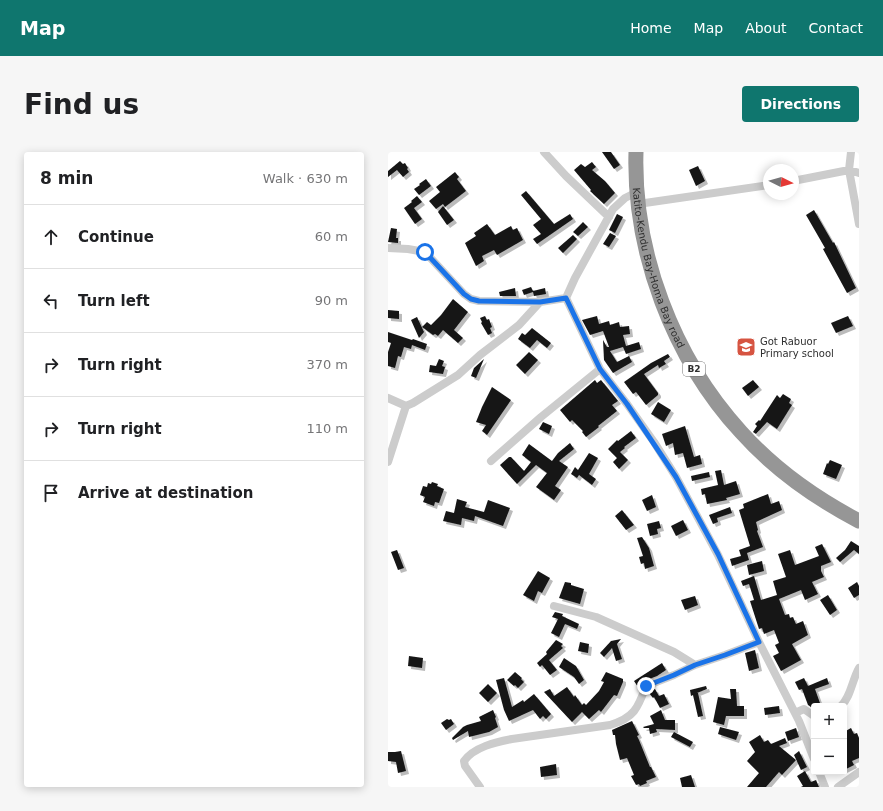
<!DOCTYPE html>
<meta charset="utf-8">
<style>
:root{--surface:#fff;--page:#f6f6f6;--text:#202124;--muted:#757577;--line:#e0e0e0;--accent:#0f766e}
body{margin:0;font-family:"DejaVu Sans",sans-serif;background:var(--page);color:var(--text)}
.controls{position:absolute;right:12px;bottom:12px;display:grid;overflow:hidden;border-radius:4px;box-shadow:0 2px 10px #0003}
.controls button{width:36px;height:36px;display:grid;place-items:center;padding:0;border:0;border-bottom:1px solid var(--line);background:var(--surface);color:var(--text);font:20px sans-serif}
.compass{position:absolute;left:375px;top:12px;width:36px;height:36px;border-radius:50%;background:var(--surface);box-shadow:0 2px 10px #0003;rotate:95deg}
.stop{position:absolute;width:12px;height:12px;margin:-9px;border:3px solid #1a73e8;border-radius:50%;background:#fff}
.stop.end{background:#1a73e8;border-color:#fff;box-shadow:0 1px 4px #0008}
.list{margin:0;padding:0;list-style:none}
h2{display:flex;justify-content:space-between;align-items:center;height:52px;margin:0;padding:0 16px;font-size:17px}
h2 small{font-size:13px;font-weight:400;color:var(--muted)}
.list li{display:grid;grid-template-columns:26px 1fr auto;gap:12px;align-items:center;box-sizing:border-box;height:64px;padding:0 16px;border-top:1px solid var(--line)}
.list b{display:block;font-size:15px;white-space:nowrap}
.list em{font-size:13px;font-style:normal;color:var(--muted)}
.icon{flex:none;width:22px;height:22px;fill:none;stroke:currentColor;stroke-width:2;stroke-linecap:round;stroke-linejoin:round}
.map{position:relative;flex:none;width:471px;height:635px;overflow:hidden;border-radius:4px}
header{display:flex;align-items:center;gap:24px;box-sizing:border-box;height:56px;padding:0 20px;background:var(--accent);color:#fff}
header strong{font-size:19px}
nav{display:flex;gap:22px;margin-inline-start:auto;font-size:14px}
.intro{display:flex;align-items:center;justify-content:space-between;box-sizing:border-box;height:96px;padding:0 24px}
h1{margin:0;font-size:28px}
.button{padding:10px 18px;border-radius:4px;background:var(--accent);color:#fff;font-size:14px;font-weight:700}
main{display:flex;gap:24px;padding:0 24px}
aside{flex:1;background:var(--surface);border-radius:4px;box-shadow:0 2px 10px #0003}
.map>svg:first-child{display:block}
.building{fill:#161616;filter:url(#shadow)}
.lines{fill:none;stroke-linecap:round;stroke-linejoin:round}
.street{stroke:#ccc;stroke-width:8}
.highway{stroke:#969696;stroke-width:15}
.route{stroke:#1a73e8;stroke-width:5}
.labels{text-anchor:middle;stroke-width:4;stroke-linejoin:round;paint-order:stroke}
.shield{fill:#fff;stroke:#6d6d6d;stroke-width:1}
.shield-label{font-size:9px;font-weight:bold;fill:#2f2f2f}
.street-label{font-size:10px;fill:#2f2f2f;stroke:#fff}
.poi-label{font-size:10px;fill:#2f2f2f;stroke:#fff;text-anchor:start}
</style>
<header>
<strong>Map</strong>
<nav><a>Home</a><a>Map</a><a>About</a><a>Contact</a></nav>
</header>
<div class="intro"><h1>Find us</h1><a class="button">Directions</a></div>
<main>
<aside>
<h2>8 min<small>Walk · 630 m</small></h2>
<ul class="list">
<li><svg class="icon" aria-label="ahead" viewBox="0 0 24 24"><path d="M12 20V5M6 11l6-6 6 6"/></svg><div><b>Continue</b></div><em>60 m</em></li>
<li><svg class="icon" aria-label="left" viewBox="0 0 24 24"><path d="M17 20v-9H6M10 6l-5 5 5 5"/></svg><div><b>Turn left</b></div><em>90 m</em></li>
<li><svg class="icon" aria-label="right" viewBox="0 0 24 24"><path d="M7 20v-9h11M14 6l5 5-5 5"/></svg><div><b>Turn right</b></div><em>370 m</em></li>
<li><svg class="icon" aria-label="right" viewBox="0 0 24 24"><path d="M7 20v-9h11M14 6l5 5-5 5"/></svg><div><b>Turn right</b></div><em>110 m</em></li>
<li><svg class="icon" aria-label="arrive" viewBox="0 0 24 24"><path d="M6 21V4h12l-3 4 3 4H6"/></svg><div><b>Arrive at destination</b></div></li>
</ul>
</aside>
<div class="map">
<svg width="471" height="635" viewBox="0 0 471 635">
<defs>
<filter id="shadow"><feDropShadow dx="3" dy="3" stdDeviation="0" flood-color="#0004"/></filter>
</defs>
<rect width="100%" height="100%" fill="#fff"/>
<!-- building -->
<path class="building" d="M214 0H223L232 13 226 17Z
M12 9 15 12 17 11 20 16 19 17 21 20 15 25 9 18 0 25V19Z
M204 10 208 15 204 18 217 29 227 41 216 52 202 39 203 38 186 18 193 12 197 15Z
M310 14 317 29 308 34 301 18Z
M67 20 71 25 69 27 78 39 57 55 55 52 48 57 41 49 52 40 48 35Z
M38 27 43 34 31 43 26 37 32 33 31 32Z
M138 39 166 72 182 62 185 67 149 92 145 87 153 82 145 73 153 67 133 43Z
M29 44 34 50 26 56 34 67 27 72 16 56 24 50 23 49Z
M55 54 66 68 59 73 50 60Z
M426 58 445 91 446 90 468 136 459 141 435 97 437 96 418 63Z
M229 62 235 65 227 81 221 78Z
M195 70 200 75 190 84 185 80Z
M99 72 107 83 123 74 125 78 129 76 135 88 109 103 106 98 94 104 96 109 88 114 77 91 88 84 86 81Z
M3 76 9 77 8 86H10V91L0 90Z
M222 81 228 84 221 95 215 92Z
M185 83 189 87 175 101 170 96Z
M143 135 145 139 157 136 158 142 146 144 145 140 136 143 134 138Z
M127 136 128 144H112L111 140Z
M65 147 80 160 66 178 75 186 70 191 55 178 50 184 47 182 45 183 34 175 39 170 43 173 53 163Z
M0 158 11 159V167L0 166Z
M97 164 99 168 101 167 104 175 102 176 104 181 100 183 93 171 94 170 92 166Z
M209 164 211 172 221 169 222 173 231 170 232 175 241 174 242 182 235 183 238 194 251 190 253 197 238 202 235 195 222 199 229 210 241 204 244 210 225 221 216 208 215 188 219 195H221L215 179 202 183 194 168Z
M460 164 465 174 448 181 443 171Z
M29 165 36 180 31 186 23 168Z
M144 176 163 191 159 196 149 188 142 196 130 187 134 181 137 183Z
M0 180 24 188 25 187 39 192 37 198 24 193 23 197 16 195 13 205 10 204 7 216 0 214V200L3 191 0 190Z
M141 200 150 208 137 222 128 213Z
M280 202 282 205 276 209 278 212 271 216 270 213 256 222 270 241V243L258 253 248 240 245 242 236 230 263 211Z
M51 207 56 209 54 214 57 215 55 222 41 220 42 213 48 214Z
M96 207 88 226 83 224 86 216Z
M207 228 209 231 213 228 230 249 224 253 229 259 210 274 211 275 198 285 194 280 195 279 184 268 182 270 172 258Z
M365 228 371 235 360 244 354 236Z
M104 235 123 248 99 283 94 279 98 273 88 270 94 255Z
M395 242 403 247 401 251 404 253 389 277 379 270 368 282 365 280 369 274 367 272 371 268 372 269 389 243 392 246Z
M270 250 283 258 276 270 263 262Z
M155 270 164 274 161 282 151 277Z
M297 274 306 305 312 303 314 312 299 316 295 301 287 303 285 291 278 294 274 282Z
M243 279 248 286 236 295 237 296 232 300 240 308 231 317 225 310 229 306 220 297 229 288 230 289Z
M182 291 186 297 171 309 180 315 167 334 173 338 166 348 148 335 159 321 148 313 129 332 112 313 121 305H123L136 319 143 310 134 303 141 292 164 309 170 301Z
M201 301 210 306 201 322 208 327 204 333 191 323 189 326 183 322 187 315 190 318Z
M442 308 454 313 448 327 435 322 439 311 440 312Z
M333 318 336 333 348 329 352 342 338 346 339 348 319 352 317 342 314 343 313 337 330 333 327 319Z
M321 320 322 325 304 329 303 324Z
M44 330 50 332 49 334 56 337 51 351 47 350 46 354 35 350 37 345 32 343 35 334 39 335 40 331 43 332Z
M380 342 383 352 391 349 394 358 368 370 370 378 369 379 375 395 359 401 361 408 344 414 342 407 353 404 351 398 362 394 351 358 356 356 355 352Z
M264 343 268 355 259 359 254 348Z
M69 347 79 350 77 355 96 360 100 348 122 356 115 374 87 364 86 369 74 366 73 373 55 369 58 359 66 361Z
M342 355 344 361 329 366 330 370 325 372 321 363Z
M234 358 246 373 238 378 227 364Z
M295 368 300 378 288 384 283 374Z
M271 369 273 376 269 377 270 382 262 384 259 372Z
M254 385 261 396 266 414 257 417 256 411 253 412 251 405 255 404 249 386Z
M463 389 471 394V402L466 398 452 410 448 406 457 398Z
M434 392 443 410 433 414V419L436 425 424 430 430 442 417 448 413 438 391 447 397 463 401 462 402 466 405 465 408 472 415 469 420 483 404 492 413 508 393 519 385 504 391 501 387 493 391 491 386 478 376 482 374 476 371 477 362 449 366 448 361 432 355 434 353 429 366 424 373 448 389 443 385 429 398 425 390 402 402 398 407 413 431 404 427 395Z
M9 398 16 416 10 418 3 400Z
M374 409 376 419 361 423 359 413Z
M150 419 162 426 154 441 150 439 146 449 135 443Z
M177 430 183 431V433L196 437 192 452 171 446Z
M469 430 471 434V443L466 446 460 436Z
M440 443 449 458 442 463 432 448Z
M307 444 310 453 297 458 293 448Z
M167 460 175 462 174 464 191 472 189 477 177 472 171 485 163 481 170 467 164 465Z
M233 487 229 492 234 507 228 509 224 496 216 505 212 501 223 489Z
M168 488 175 492 173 494 175 496 161 508 169 518 162 523 154 513 152 515 149 511 159 502 158 500Z
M192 490 201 492 200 501 190 499Z
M367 498 371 516 361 519 357 501Z
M21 504 35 506 34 516 20 514Z
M176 506 188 514 196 528 191 532 186 525 171 515Z
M274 511 278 518 269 524 256 529 250 535 246 529Z
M127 520 134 526 133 527 136 530 130 536 127 533 126 534 119 528Z
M218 520 235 527V530L229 544 226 543 213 560 211 558 201 567 194 560 184 570 156 540 162 537 166 544 179 535 186 545 187 543 194 553 196 551 198 553 211 539 216 530 213 529Z
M116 526 124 555 135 548 136 550 146 542 163 562 158 567 155 564 152 567 145 558 121 569 116 558 108 528Z
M416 526 420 534 439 526 441 532 427 537 433 554H426V557L420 553 414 537 411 538 407 530Z
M100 532 109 541 100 550 91 541Z
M318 534 319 537 309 541H310L315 564 310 565 305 543 303 544 302 538Z
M267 537 271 544 276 542 281 552 272 556 266 545 265 546 261 541 262 538Z
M342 537H348L349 554H356V564H338L336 573 325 570 330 545 343 547Z
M391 554 392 561 377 563 376 556Z
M105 558 108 565 107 566 110 575 101 580 81 585 80 579 65 588 64 586 75 575 79 573 93 569 91 565Z
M273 558 277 568H287V578L268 577 269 580 262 582 261 576H256L255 575 266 572 262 564Z
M59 567 61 568 63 567 66 572 58 578 53 571Z
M244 569 251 583 249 584 251 588 262 615H263L268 625 258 629 259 631 252 634 251 632 248 633 243 624 246 623 239 606 232 608 228 592 227 583H225L224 578Z
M332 575 351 580 348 588 330 582Z
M408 576 411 585 400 589 397 580Z
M463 576 466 582 469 581 471 586V606L464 609 466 613 456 618V580Z
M286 580 305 590 302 595 283 585Z
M372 583 376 590 380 588 383 592 397 586 399 591 391 594 408 608 394 623 391 620 378 635H359L371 621 359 609 367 600 361 590Z
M13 599 18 619 10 621 8 610 0 609V600H7Z
M411 599 419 615 413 618 406 603Z
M168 612 169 623 153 625 152 615Z
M417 619 423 630 428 628 431 635H413L415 634 409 624Z
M303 623 307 635H294L292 626Z"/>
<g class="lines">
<!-- street -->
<path class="street" d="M156 0 178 24 221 65
M463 0 461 18 471 72
M405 29 461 18 471 21
M250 52 381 33
M0 96 20 97 37 100 76 142 83 147 91 149 152 150 178 146 187 126 225 57 237 46 249 40
M178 146 212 217 239 252 266 290 288 325 308 362 330 403 371 490 411 569 426 607
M0 246 18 254 25 251 70 223 92 203 131 173 152 150
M103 309 153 265 212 217
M0 310 18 254
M166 454 208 465 286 500 307 513
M453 554C463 545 464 528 471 516
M407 561 416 557 426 564
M431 620 437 635
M92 635 77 614 76 609C86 595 108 590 124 587L222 573C246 566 250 556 258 534L286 523 307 513 337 503 371 490
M450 635 471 620"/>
<!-- highway -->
<path class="highway" id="s1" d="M248 0C245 100 285 206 353 280 386 317 427 346 471 369"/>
</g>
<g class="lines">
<!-- route -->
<path class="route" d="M37 100 76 142 83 147 91 149 152 150 178 146 212 217 239 252 288 325 330 402 371 490 337 503 307 513 286 523 258 534"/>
</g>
<!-- icons -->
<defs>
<g id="school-square" transform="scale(1)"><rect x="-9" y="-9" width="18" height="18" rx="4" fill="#d65441" stroke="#fff"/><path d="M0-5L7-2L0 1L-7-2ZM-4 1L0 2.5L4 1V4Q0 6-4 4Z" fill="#fff"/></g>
</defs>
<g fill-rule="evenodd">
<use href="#school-square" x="358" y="195"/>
</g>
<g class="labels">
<!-- shield labels -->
<rect class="shield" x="295" y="210" width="22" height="14" rx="3"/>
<g class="shield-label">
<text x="306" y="220">B2</text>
</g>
<!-- street labels -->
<g class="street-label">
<text dy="4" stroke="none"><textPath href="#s1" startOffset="119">Katito-Kendu Bay-Homa Bay road</textPath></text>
</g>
<!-- poi labels -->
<g class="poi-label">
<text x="372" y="193">Got Rabuor<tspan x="372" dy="12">Primary school</tspan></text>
</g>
</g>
</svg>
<div class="controls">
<button>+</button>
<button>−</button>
</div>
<svg class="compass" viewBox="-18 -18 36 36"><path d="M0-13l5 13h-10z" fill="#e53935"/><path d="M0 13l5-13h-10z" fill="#757577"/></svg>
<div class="stop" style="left:37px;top:100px"></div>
<div class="stop end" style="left:258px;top:534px"></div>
</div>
</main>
